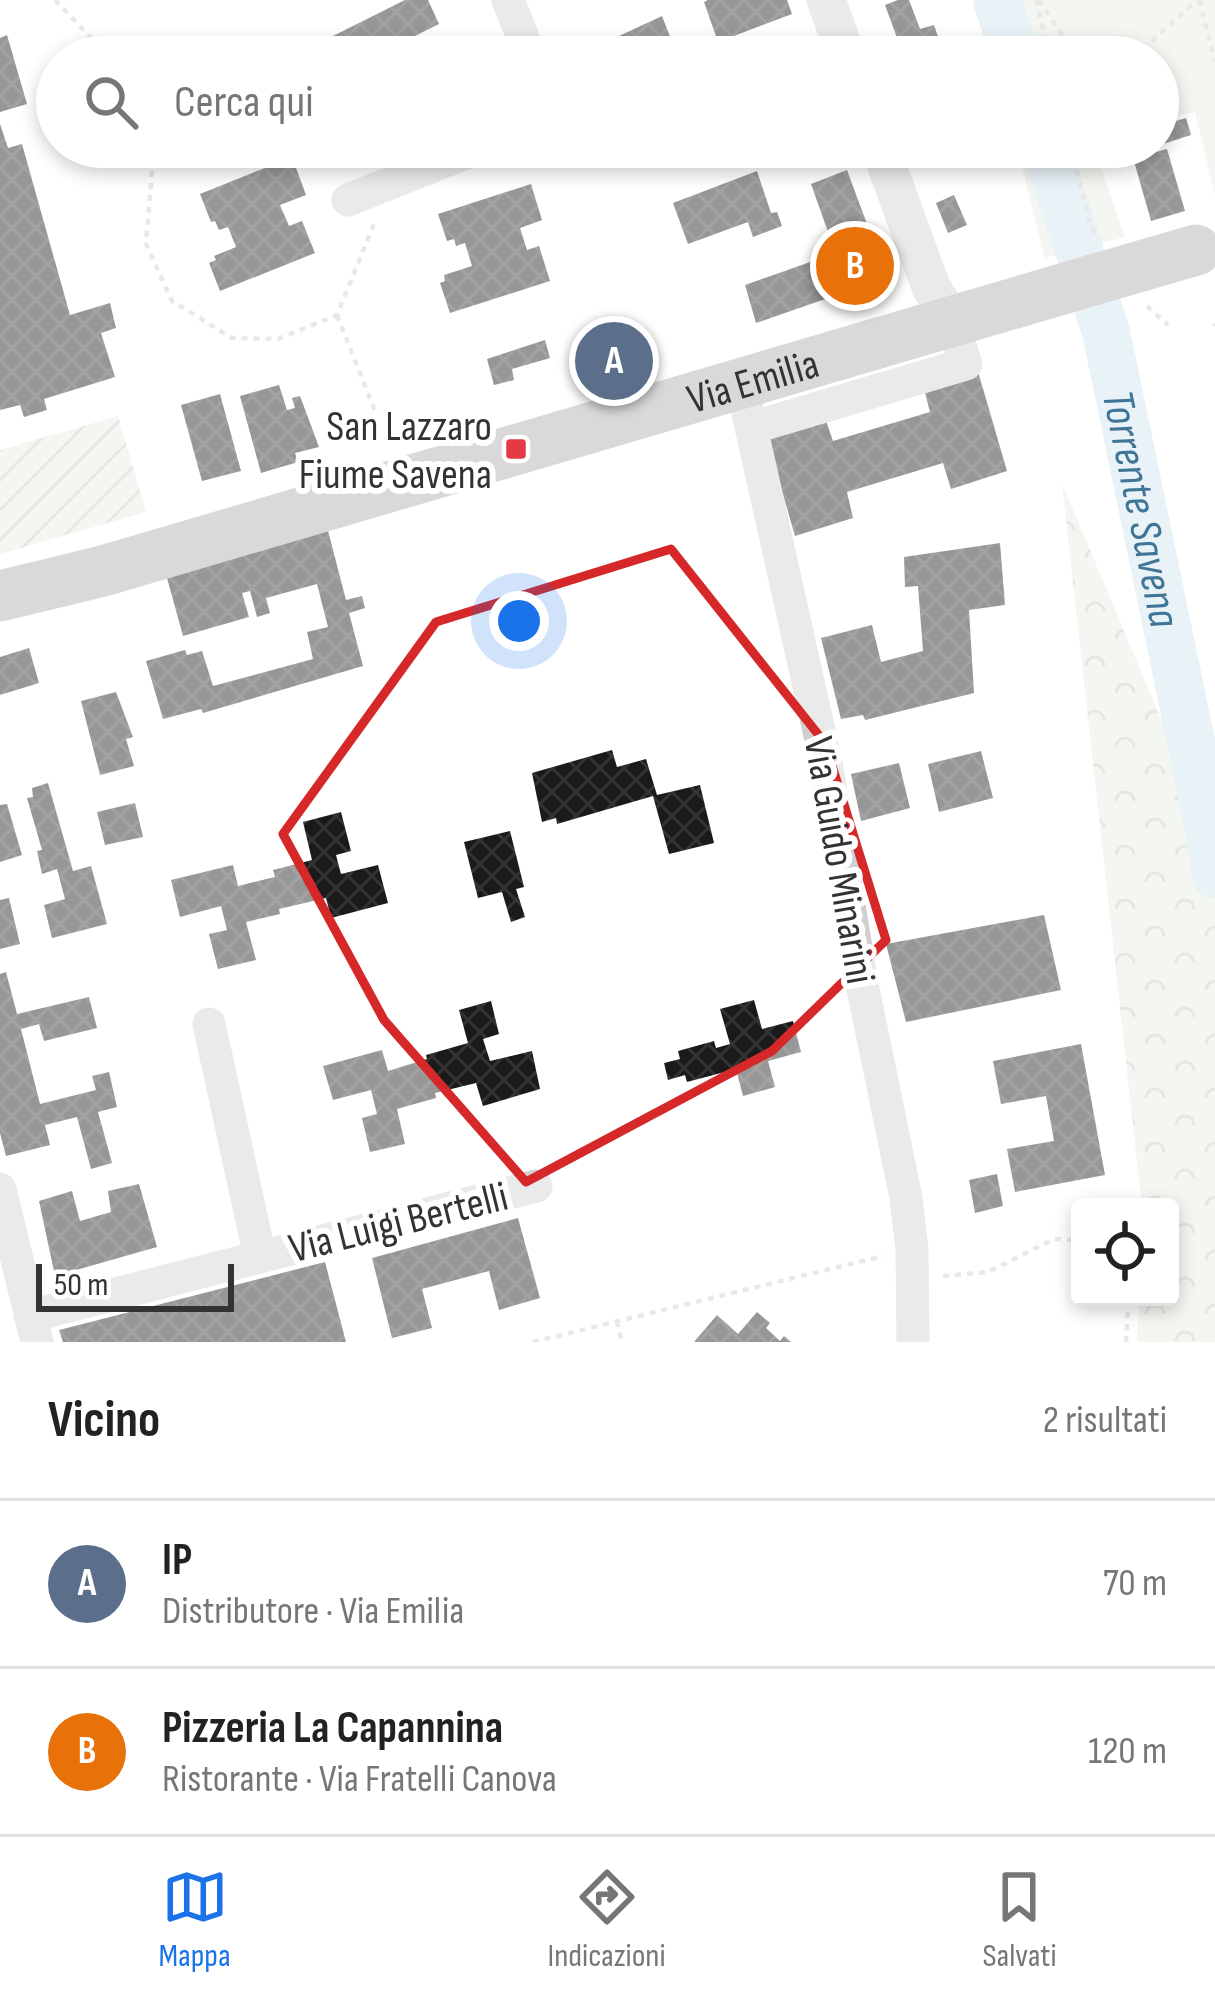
<!DOCTYPE html>
<html lang="it">
<meta charset="utf-8">
<style>
:root{--surface:#fff;--page:#f2f2f2;--text:#222;--muted:#767676;--line:#e0e0e0;--accent:#1a73e8}
body{margin:0;font-family:"Sofia Sans Condensed",sans-serif;background:var(--page);color:var(--text)}
.controls{position:absolute;right:36px;bottom:36px;display:grid;overflow:hidden;border-radius:12px;box-shadow:0 6px 18px #0003}
.controls button{width:108px;height:108px;display:grid;place-items:center;padding:0;border:0;border-bottom:3px solid var(--line);background:var(--surface);color:var(--text);font:60px sans-serif}
.scale{position:absolute;left:36px;bottom:30px;width:198px;box-sizing:border-box;padding-left:12px;border:6px solid #333;border-top:0;font-size:33px;line-height:42px;white-space:nowrap;color:#333;-webkit-text-stroke:9px #fff;paint-order:stroke}
.you{position:absolute;left:519px;top:621px;width:42px;height:42px;margin:-30px;border:9px solid #fff;border-radius:50%;background:#1a73e8;box-shadow:0 0 0 18px #1a73e833}
.badge{display:grid;place-items:center;width:78px;height:78px;border-radius:50%;background:var(--accent);color:#fff;font-size:39px;font-weight:700}
.pin{position:absolute;translate:-50% -50%;border:6px solid #fff;box-shadow:0 3px 12px #0006}
.list{margin:0;padding:0;list-style:none}
h2{display:flex;justify-content:space-between;align-items:center;height:156px;margin:0;padding:0 48px;font-size:51px}
h2 small{font-size:39px;font-weight:400;color:var(--muted)}
.list li{display:grid;grid-template-columns:78px 1fr auto;gap:36px;align-items:center;box-sizing:border-box;height:168px;padding:0 48px;border-top:3px solid var(--line)}
.list b{display:block;font-size:45px;white-space:nowrap}
.list p{margin:0;font-size:39px;white-space:nowrap;color:var(--muted)}
.list em{font-size:39px;font-style:normal;color:var(--muted)}
.icon{flex:none;width:66px;height:66px;fill:none;stroke:currentColor;stroke-width:2;stroke-linecap:round;stroke-linejoin:round}
.map{position:relative;flex:none;width:1215px;height:1342px;overflow:hidden}
.search{position:absolute;background:var(--surface);box-shadow:0 6px 18px #0003;left:36px;right:36px;top:36px;height:132px;display:flex;align-items:center;gap:30px;box-sizing:border-box;padding:0 42px;border-radius:66px;color:var(--muted);font-size:45px}
.sheet{height:492px;background:var(--surface)}
nav{display:flex;justify-content:space-around;align-items:center;box-sizing:border-box;height:168px;border-top:3px solid var(--line);background:var(--surface);font-size:33px;color:var(--muted)}
nav a{display:grid;justify-items:center;gap:6px}
nav .on{color:var(--accent)}
.map>svg:first-child{display:block}
.forest{fill:url(#forest-crowns)}
.park{fill:#e6ecdf}
.garden{fill:url(#garden-furrows)}
.lines{fill:none;stroke-linecap:round;stroke-linejoin:round}
.river{stroke:#cfe2ee;stroke-width:48}
.building{fill:url(#building-cross-hatch)}
.path{stroke:#cdcdcd;stroke-width:4.5;stroke-dasharray:6 6;stroke-linecap:butt}
.minor{stroke:#d0d0d0;stroke-width:33}
.tertiary{stroke:#d0d0d0;stroke-width:39}
.primary{stroke:#ababab;stroke-width:51}
.primary-bridge{stroke:#ababab;stroke-width:51}
.marked{fill:none;stroke:#d62828;stroke-width:9;stroke-linejoin:round}
.poi-dot{fill:#e63946;stroke:#fff;stroke-width:4.5}
.labels{text-anchor:middle;stroke-width:12;stroke-linejoin:round;paint-order:stroke}
.street-label{font-size:42px;fill:#333;stroke:#fff}
.poi-label{font-size:42px;fill:#333;stroke:#fff;text-anchor:end}
.water-label{font-size:45px;font-style:italic;fill:#3f7597;stroke:#fff}
</style>
<div class="map">
<svg width="1215" height="1342" viewBox="0 0 1215 1342">
<defs>
<pattern id="forest-crowns" width="20" height="18" patternUnits="userSpaceOnUse" patternTransform="scale(3)"><rect width="20" height="18" fill="#e6ecdf"/><path d="M2 6a3 3 0 1 1 6 0M12 15a3 3 0 1 1 6 0" fill="none" stroke="#c6cbc0"/></pattern>
<pattern id="garden-furrows" width="10" height="10" patternUnits="userSpaceOnUse" patternTransform="scale(3)"><rect width="10" height="10" fill="#e6ecdf"/><path d="M-1 1l2-2M0 10L10 0M9 11l2-2" fill="none" stroke="#c6cbc0"/></pattern>
<pattern id="building-cross-hatch" width="8" height="8" patternUnits="userSpaceOnUse" patternTransform="scale(3)"><rect width="8" height="8" fill="#1a1a1a"/><path d="M0 0l8 8M0 8l8-8" fill="none" stroke="#333"/></pattern>
</defs>
<rect width="100%" height="100%" fill="#fff"/>
<!-- forest -->
<path class="forest" d="M1062 483 1211 838 1215 874V1342H1137L1139 1297H1170V1207H1142Z"/>
<!-- park -->
<path class="park" d="M981 0H1215V195L1195 112 1158 122V57H995Z
M1017 147H1094L1125 237 1045 258Z"/>
<!-- garden -->
<path class="garden" d="M118 416 146 512 0 554V450Z"/>
<g class="lines">
<!-- river -->
<g class="river">
<path d="M997 0 1016 57"/>
<path id="s1" d="M1045 147 1106 332 1211 838 1215 874"/>
</g>
</g>
<!-- building -->
<path class="building" d="M405 0H428L439 24 415 36 425 57H341L331 37Z
M708 0H787L792 14 718 42 704 2Z
M898 0H909L920 29 934 25 945 57H904L885 5Z
M662 16 676 52 662 57H592L589 50Z
M7 35 27 104 0 112V38Z
M1186 118 1191 135 1163 144 1158 126Z
M0 124 8 148 22 144 70 315 110 303 116 328 101 333 115 377 44 399 47 410 24 417 20 405 0 410Z
M1130 147H1155L1156 152 1167 149 1185 211 1151 221Z
M292 157 306 195 280 205 289 226 302 221 315 253 220 291 209 263 216 260 214 256 236 247 228 227 219 230 215 221 211 222 200 194Z
M847 170 874 243 851 290 756 323 745 285 813 261 828 232 811 184Z
M757 171 771 213 777 212 782 226 753 237 748 222 688 244 673 203Z
M531 184 542 220 520 228 527 250 539 246 550 281 450 313 440 283 445 281 444 275 472 266 465 243 456 246 454 239 447 241 438 214Z
M954 195 967 225 948 233 936 203Z
M545 340 550 358 512 369 514 380 494 385 487 359Z
M977 368 1007 471 951 489 943 463 847 492 853 518 795 536 765 432 824 415 833 441 930 412 923 385Z
M279 385 287 410 295 408 292 398 300 396 319 447 295 453 298 462 261 473 240 396Z
M220 394 241 471 202 481 181 405Z
M326 523 346 600 362 596 365 608 349 613 363 666 203 713 201 709 163 719 146 661 185 650 187 655 202 651 213 686 313 659 307 632 328 627 317 584 266 598 270 613 257 617 250 591 242 593 249 617 183 636 164 567Z
M1000 543 1005 605 969 610 974 693 865 720 863 715 841 719 821 638 872 625 881 662 923 651 918 586 905 587 904 557Z
M29 648 39 683 0 695V657Z
M116 692 133 737 126 739 134 766 100 775 81 701Z
M612 750 617 767 646 759 657 795 700 785 714 843 669 854 653 796 557 824 556 818 542 822 532 773Z
M981 751 993 798 939 812 928 764Z
M899 763 910 808 861 821 851 774Z
M48 783 73 871 91 866 107 924 52 938 44 905 65 899 57 869 42 874 37 851 42 850 27 798 33 797 32 788Z
M135 803 143 837 105 845 97 812Z
M7 804 22 855 0 862V805Z
M341 812 351 851 336 855 341 874 378 865 388 903 331 918 326 898 279 909 280 914 246 922 256 960 218 969 209 934 227 930 221 906 180 917 171 880 233 865 238 886 275 877 273 870 312 860 303 822Z
M510 831 524 887 516 889 525 917 511 922 502 892 478 898 464 842Z
M9 898 20 944 0 949V900Z
M1044 915 1061 990 906 1022 886 944Z
M6 972 17 1014 89 997 97 1028 44 1041 39 1024 21 1029 40 1104 96 1090 92 1076 109 1072 117 1107 98 1112 112 1163 91 1169 77 1117 45 1125 50 1145 6 1156 0 1133V974Z
M754 1000 762 1029 793 1021 801 1052 768 1061 775 1087 743 1096 736 1069 687 1082 685 1075 668 1080 664 1063 680 1059 678 1051 714 1041 716 1048 730 1044 720 1009Z
M491 1001 499 1034 483 1039 490 1061 532 1051 540 1089 483 1106 476 1083 435 1093 436 1098 397 1109 405 1144 370 1152 362 1118 377 1114 371 1090 333 1100 323 1066 382 1050 388 1071 427 1059 426 1055 468 1043 459 1010Z
M1081 1044 1105 1175 1015 1192 1007 1149 1054 1141 1046 1096 1001 1104 993 1061Z
M997 1174 1003 1206 975 1213 969 1180Z
M139 1184 157 1247 55 1276 39 1201 72 1191 80 1221 111 1212 108 1191Z
M518 1218 540 1298 499 1310 489 1271 422 1289 432 1328 392 1338 372 1258Z
M325 1262 346 1342H63L59 1330Z
M757 1312 770 1323 766 1328 780 1341 784 1336 791 1342H694L717 1315 738 1334Z"/>
<g class="lines">
<!-- path -->
<path class="path" d="M55 0 109 57
M1036 0 1050 57
M1039 0 1067 42 1107 57
M1199 0 1215 61
M1120 57 1144 48 1197 0
M154 147 146 244 172 301 232 338 278 339 337 315 374 224
M1071 147 1091 227 1099 239
M1147 306 1168 325
M337 315 390 449
M1215 323V326
M943 1276 988 1272 1054 1239 1080 1240
M617 1321 622 1342
M533 1342 883 1256
M1126 1342 1129 1297"/>
<!-- minor -->
<path class="minor" d="M508 0 531 57
M348 200 481 147
M741 382 826 762 861 979 906 1198 912 1249 913 1342
M751 428 966 364 951 319
M209 1024 260 1257
M0 1189 37 1342
M30 1316 536 1186"/>
<!-- tertiary -->
<path class="tertiary" d="M826 0 847 57
M880 147 931 287 951 319"/>
<!-- primary -->
<path class="primary" id="s2" d="M0 596 103 571 1093 280"/>
<!-- primary-bridge -->
<path class="primary-bridge" d="M1093 280 1196 250"/>
</g>
<!-- marked area -->
<path d="M0 0H1215V1342H0ZM671 549 825 743 886 940 772 1051 526 1182 384 1020 283 834 436 622Z" fill="#fff" fill-opacity=".55" fill-rule="evenodd"/>
<path class="marked" d="M671 549 825 743 886 940 772 1051 526 1182 384 1020 283 834 436 622Z"/>
<!-- markers -->
<rect class="poi-dot" x="504" y="437" width="24" height="24" rx="6"/>
<g class="labels">
<!-- street labels -->
<g class="street-label">
<text dy="15" stroke="none"><textPath href="#s2" startOffset="783">Via Emilia</textPath></text>
<text transform="translate(841 860) rotate(80)" y="15">Via Guido Minarini</text>
<text transform="translate(398 1221) rotate(-14)" y="15">Via Luigi Bertelli</text>
</g>
<!-- poi labels -->
<g class="poi-label">
<text x="492" y="440">San Lazzaro<tspan x="492" dy="48">Fiume Savena</tspan></text>
</g>
<!-- water labels -->
<g class="water-label">
<text dy="16" stroke="none"><textPath href="#s1" startOffset="375">Torrente Savena</textPath></text>
</g>
</g>
</svg>
<div class="controls">
<button><svg class="icon" aria-label="locate" viewBox="0 0 24 24"><circle cx="12" cy="12" r="6"/><path d="M12 2v4M12 18v4M2 12h4M18 12h4"/></svg></button>
</div>
<div class="scale">50 m</div>
<div class="you"></div>
<div class="pin badge" style="left:614px;top:361px;background:#5c6f8a">A</div>
<div class="pin badge" style="left:855px;top:266px;background:#e8710a">B</div>
<div class="search"><svg class="icon" aria-label="search" viewBox="0 0 24 24"><circle cx="10" cy="10" r="6"/><path d="M15 15l6 6"/></svg>Cerca qui</div>
</div>
<section class="sheet">
<h2>Vicino<small>2 risultati</small></h2>
<ul class="list">
<li><span class="badge" style="background:#5c6f8a">A</span><div><b>IP</b><p>Distributore · Via Emilia</p></div><em>70 m</em></li>
<li><span class="badge" style="background:#e8710a">B</span><div><b>Pizzeria La Capannina</b><p>Ristorante · Via Fratelli Canova</p></div><em>120 m</em></li>
</ul>
</section>
<nav>
<a class="on"><svg class="icon" aria-label="map" viewBox="0 0 24 24"><path d="M3 6l6-2 6 2 6-2v14l-6 2-6-2-6 2zM9 4v14M15 6v14"/></svg>Mappa</a>
<a><svg class="icon" aria-label="directions" viewBox="0 0 24 24"><path d="M12 3l9 9-9 9-9-9zM9 14v-3h6M13 9l2 2-2 2"/></svg>Indicazioni</a>
<a><svg class="icon" aria-label="saved" viewBox="0 0 24 24"><path d="M7 4h10v16l-5-4-5 4z"/></svg>Salvati</a>
</nav>
